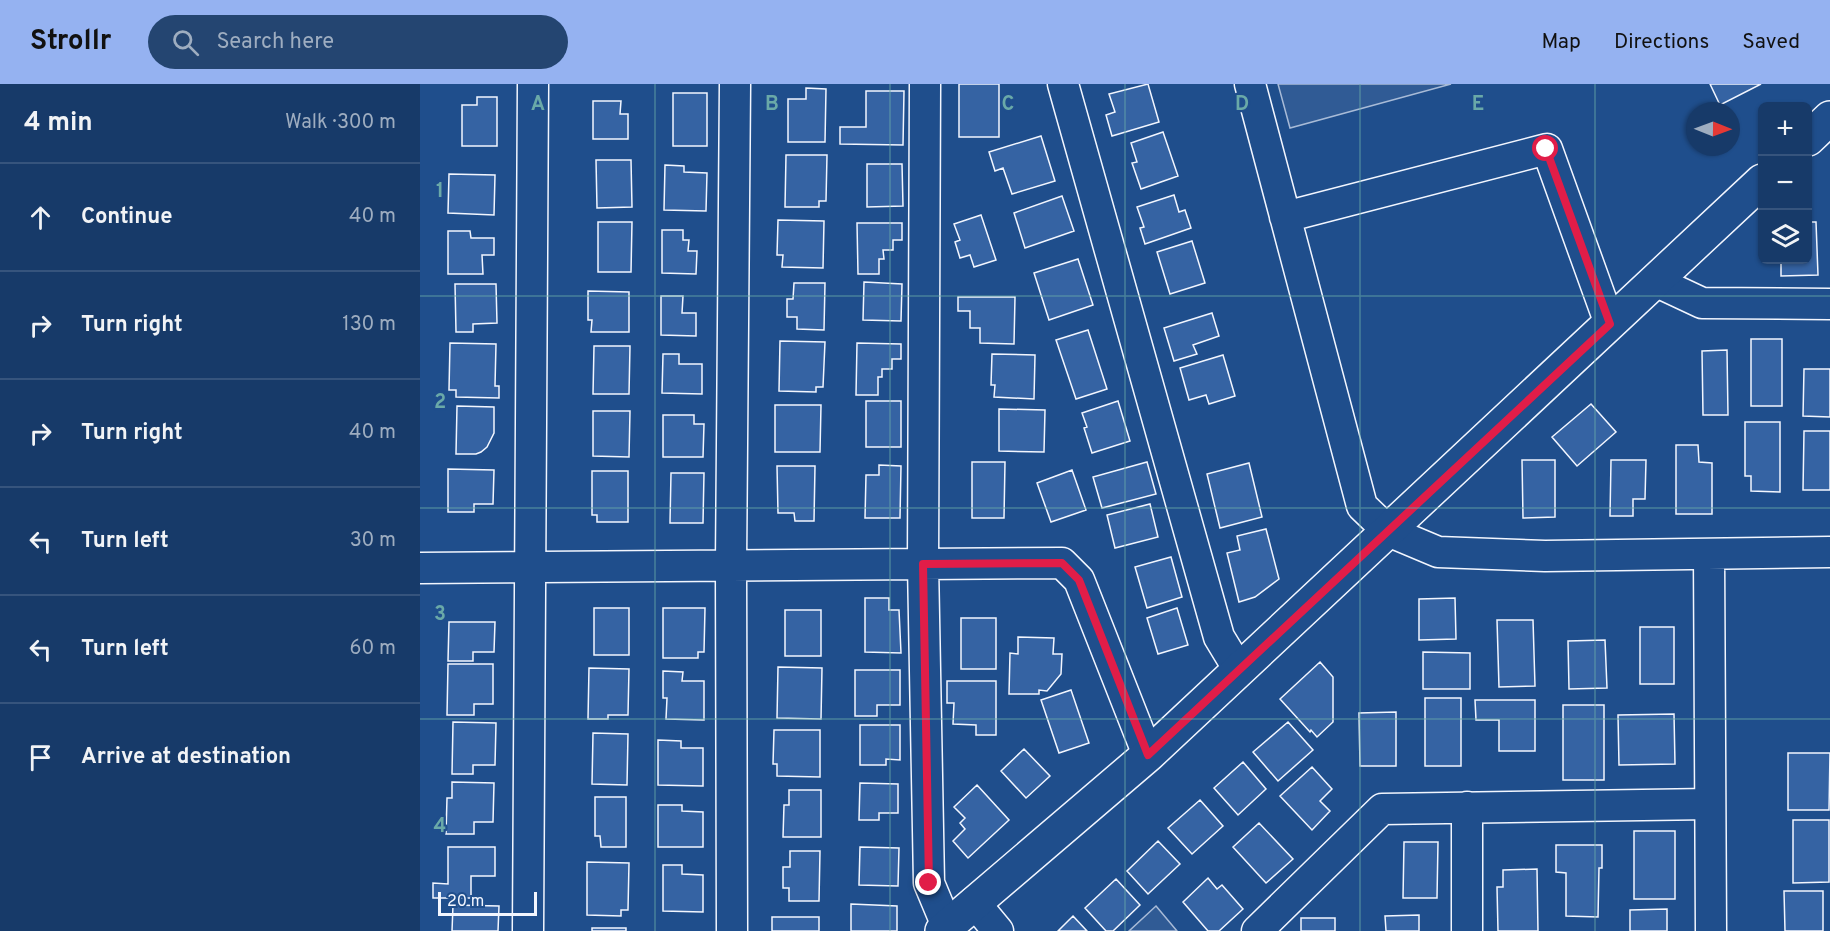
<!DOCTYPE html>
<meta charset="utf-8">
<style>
:root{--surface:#173a69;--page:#244571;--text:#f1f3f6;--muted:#9eadc0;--line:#36547d;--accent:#95b2f1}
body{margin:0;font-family:Overpass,sans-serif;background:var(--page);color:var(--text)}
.controls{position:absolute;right:18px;top:18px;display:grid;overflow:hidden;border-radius:9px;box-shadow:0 2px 4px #0004}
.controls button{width:54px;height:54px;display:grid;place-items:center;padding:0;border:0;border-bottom:2px solid var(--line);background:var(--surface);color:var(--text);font:30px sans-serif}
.compass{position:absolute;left:1266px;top:18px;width:54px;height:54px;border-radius:50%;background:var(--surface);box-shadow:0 2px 4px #0004;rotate:91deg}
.scale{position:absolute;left:18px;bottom:15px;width:99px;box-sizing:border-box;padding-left:6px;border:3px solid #f2f6ff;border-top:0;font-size:16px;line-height:21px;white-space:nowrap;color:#f2f6ff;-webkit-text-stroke:4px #1f4e8c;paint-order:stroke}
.stop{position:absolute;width:18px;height:18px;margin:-14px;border:4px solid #e11d48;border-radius:50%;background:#fff}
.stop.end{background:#e11d48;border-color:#fff;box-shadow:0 2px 6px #0008}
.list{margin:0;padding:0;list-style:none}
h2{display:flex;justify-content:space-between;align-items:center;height:78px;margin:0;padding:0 24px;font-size:26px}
h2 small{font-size:20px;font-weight:400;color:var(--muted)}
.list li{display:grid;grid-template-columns:39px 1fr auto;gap:18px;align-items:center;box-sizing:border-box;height:108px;padding:0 24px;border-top:2px solid var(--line)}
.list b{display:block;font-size:22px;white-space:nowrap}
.list em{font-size:20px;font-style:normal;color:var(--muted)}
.icon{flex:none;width:33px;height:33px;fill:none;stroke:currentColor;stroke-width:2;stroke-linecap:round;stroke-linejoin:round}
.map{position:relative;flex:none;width:1410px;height:847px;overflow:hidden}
header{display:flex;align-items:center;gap:36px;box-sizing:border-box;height:84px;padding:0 30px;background:var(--accent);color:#111}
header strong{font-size:28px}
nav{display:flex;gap:33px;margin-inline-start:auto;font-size:21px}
.search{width:420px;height:54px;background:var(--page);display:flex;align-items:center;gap:15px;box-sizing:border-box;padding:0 21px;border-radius:33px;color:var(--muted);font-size:22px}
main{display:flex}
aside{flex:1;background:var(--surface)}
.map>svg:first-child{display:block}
.built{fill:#305b95;stroke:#a8bbd7;stroke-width:1.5}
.building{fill:#3563a3;stroke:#f2f6ff;stroke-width:1.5}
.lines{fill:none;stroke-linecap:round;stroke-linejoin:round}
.minor-casing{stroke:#f2f6ff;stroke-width:33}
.tertiary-casing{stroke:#f2f6ff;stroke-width:36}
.minor{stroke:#1f4e8c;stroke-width:30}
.tertiary{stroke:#1f4e8c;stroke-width:33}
.route{stroke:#e11d48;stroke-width:8}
.grid{fill:none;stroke:#6aa9a8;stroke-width:1.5;stroke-opacity:0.55}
.grid-label{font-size:20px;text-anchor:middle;font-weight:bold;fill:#6aa9a8;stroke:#1f4e8c;stroke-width:4.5;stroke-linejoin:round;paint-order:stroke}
</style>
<header>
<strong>Strollr</strong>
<div class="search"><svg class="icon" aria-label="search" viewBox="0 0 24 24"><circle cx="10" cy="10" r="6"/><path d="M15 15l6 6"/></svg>Search here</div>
<nav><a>Map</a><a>Directions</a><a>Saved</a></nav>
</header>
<main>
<aside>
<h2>4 min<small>Walk · 300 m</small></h2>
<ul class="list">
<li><svg class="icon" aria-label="ahead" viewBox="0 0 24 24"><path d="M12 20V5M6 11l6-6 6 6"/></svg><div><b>Continue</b></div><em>40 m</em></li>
<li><svg class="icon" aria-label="right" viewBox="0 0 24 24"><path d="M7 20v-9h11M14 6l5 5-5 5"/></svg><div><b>Turn right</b></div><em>130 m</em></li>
<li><svg class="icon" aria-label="right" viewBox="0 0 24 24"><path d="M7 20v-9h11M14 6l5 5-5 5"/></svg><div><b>Turn right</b></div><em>40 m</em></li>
<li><svg class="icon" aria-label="left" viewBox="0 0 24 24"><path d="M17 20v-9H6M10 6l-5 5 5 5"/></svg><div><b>Turn left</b></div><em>30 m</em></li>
<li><svg class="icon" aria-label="left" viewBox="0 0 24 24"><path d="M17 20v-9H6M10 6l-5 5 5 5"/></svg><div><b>Turn left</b></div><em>60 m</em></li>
<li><svg class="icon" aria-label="arrive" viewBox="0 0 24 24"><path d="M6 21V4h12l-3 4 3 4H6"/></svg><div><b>Arrive at destination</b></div></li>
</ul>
</aside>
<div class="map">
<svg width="1410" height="847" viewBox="0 0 1410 847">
<rect width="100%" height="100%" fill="#1f4e8c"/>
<!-- built -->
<path class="built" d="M858 0H1031L870 44Z
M736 822 757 847H709Z"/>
<!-- building -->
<path class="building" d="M539 0H579V53H539Z
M728 0 739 38 692 52 686 31 695 28 689 10Z
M1290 0H1341L1300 21Z
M386 4 406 5 405 58H368V15H386Z
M446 7H484L483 61 420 60V43H446Z
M253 9H287V62H253Z
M57 13H77V62H42V21H57Z
M173 17H201L200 30H208V55H173Z
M743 48 758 92 721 105 712 79 717 78 711 59Z
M621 52 635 97 592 110 583 84 575 87 569 68Z
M366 71H407L406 117H399V123H365Z
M176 76H211L212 123 177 124Z
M447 80H482L483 122 447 123Z
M245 81 264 82V88L287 89 286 127 244 126Z
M29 90 75 91 74 131 28 129Z
M754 111 759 128 765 126 771 144 725 160 720 144 724 143 717 123Z
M642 112 654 147 605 164 594 129Z
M561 131 576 176 554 183 550 171 540 174 535 158 540 156 534 140Z
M358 136 404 137 403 184 362 183 363 171H357Z
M178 138H212L211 188H178Z
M1388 138H1396L1398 191 1361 192V176H1388Z
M437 139H482V156H473V166H463L464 175H459V190H438Z
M242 146H263V156H269L268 167H277L276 190 242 189Z
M28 147H50L51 154H74V171H62L63 190H28Z
M772 157 785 199 750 210 737 168Z
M658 175 673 221 629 236 614 189Z
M444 198 482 200 481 237 443 236Z
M374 199H405L404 246 377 245V233H367V215H373Z
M35 200H76L77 239 53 240V248H36Z
M168 207 209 208V248H171L172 236H168Z
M241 212H263L262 229H276V252L241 251Z
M538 213H595L594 260 560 259V244H550V227H538Z
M792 229 799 252 773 261 777 270 754 277 744 244Z
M668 246 687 305 656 315 636 256Z
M1331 255H1362V322H1331Z
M360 257 405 258 403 303H396V308L359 307Z
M30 259 76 260 75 302H79V314L36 313V306H29Z
M437 259 481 260V275H472V285H462V293H458V311H436Z
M174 262H210L209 310H173Z
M1307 266 1308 331H1283L1282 267Z
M243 270H259V280H282V310L242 309Z
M572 270 615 271 614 315 574 313 575 301H571Z
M803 271 815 312 789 320 786 311 769 316 760 284Z
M1384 285H1410V333L1383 332Z
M446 317H481V363H446Z
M698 317 710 357 672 369 664 344 667 343 662 329Z
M1171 320 1196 348 1157 382 1132 353Z
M355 321H401L400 368H355Z
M37 322 74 323V349L67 363 61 368 56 370H36Z
M579 325 625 326 624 368 579 367Z
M173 327H210L209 373 173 372Z
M243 331H274V340H284L283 373H243Z
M1325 338H1360V408L1331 407V392H1325Z
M1384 347H1410V406H1383Z
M1256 361H1278L1279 378 1292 379V430H1256Z
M1102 376H1135V433L1103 434Z
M1191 376H1226L1225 415H1213V432H1190Z
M552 378H585L584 434H552Z
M727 378 736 410 682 424 673 393Z
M829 379 842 433 800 444 787 390Z
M459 381 481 382 480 434H445L446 391H459Z
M357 382H395L394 437H375L374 429H358Z
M28 385 74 386 73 420H54V428H28Z
M652 386 666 426 631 438 617 399Z
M172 387H208V438H177V431H172Z
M251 389H284L283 439H250Z
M730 420 738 453 695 464 687 431Z
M846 445 859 495 835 513 819 518 807 469 820 466 817 452Z
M751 473 762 513 727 524 715 483Z
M445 514H469V526H479L481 569 445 568Z
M1035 514 1036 555 999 556V515Z
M174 524H209V571H174Z
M243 524H285L284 568H278V574H243Z
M757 524 768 561 738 570 727 534Z
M365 526H401V572H365Z
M541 534H576V585H541Z
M1077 536H1113L1115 602 1079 603Z
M29 538H75L74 568H53V577H28Z
M1220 543H1254V600H1220Z
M598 553 634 554 633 570H642L641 590 627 607 619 606V610H589L590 569 598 570Z
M1185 556 1187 604 1149 605 1148 557Z
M1003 568 1050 569V605H1003Z
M900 578 913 593V638L897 653 891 646 890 648 860 615Z
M28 580H73V620H54V631H27Z
M358 583 402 584 401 635 357 634Z
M169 584 209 585 208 631H188V635H168Z
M435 586H480V621H457V632H435Z
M243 587 263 588 262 597H284V636L246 635 247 614H243Z
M527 597H576V651H556V641L533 640 534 619H527Z
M651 606 669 659 639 669 621 616Z
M1005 614H1041V682H1005Z
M1055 616H1115V667H1079V636H1056Z
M1143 621H1184V696H1143Z
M976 628V682H940L939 629Z
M1254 630 1255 680 1199 681 1198 631Z
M33 638 76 639 75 681H53V690H32Z
M868 638 893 666 858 697 833 668Z
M440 641H480V676L466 675V681H440Z
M354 646H400V693L357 692V680H353Z
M173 649 208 650 207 701 172 700Z
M238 656 261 657V664H283V702L238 701Z
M604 665 630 692 606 714 581 687Z
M1368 669H1410L1409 726H1368Z
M823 678 846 705 818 731 794 704Z
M892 683 912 705 900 717 910 727 892 746 860 712Z
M32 698 74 699 73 738H54V750H26L27 714H32Z
M440 699 478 700V729H459V736H439Z
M557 701 589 736 548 774 533 757 545 745 540 739 545 734 534 723Z
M369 706H401V753H363L364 721H369Z
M175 713H206V763H181L180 752H175Z
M780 716 803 742 772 770 748 744Z
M238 721H262V727L283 728V763H238Z
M1373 736H1409V798L1373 799Z
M839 739 873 775 846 799 813 763Z
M1214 747H1255V815H1214Z
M738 757 760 780 728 810 707 787Z
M984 758H1018L1017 814H983Z
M1136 761H1182V784H1179L1178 833 1146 832V789L1136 788Z
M28 763H75V792H51V814H13V799L28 800Z
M440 763 479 764 478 802 439 801Z
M370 767H400L399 817H369V804H363V783H370Z
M167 778 209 779 208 826H201V832L167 831Z
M243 781H262V790L283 791V828L243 827Z
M1117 785 1118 847H1078L1077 803H1083V786Z
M788 794 797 805 802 801 823 825 799 847H788L763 818Z
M696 795 720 821 693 847H686L665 824Z
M1364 807H1403V847H1365Z
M431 820 477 822V847H431Z
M33 821 79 822 78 847H32Z
M1247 825V847H1210V826Z
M999 831V847H966L965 832Z
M653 832 667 847H638Z
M352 833H399V847H352Z
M881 834H915V847H881Z
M172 844H206V847H172Z"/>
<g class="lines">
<!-- minor casing -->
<g class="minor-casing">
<path id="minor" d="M505 0 503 480 509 799 527 842
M643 0 799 553 819 586
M830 0 942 422 968 447 1018 468 1125 472 1410 468
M865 133 1127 65 1190 240
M1235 197 1282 219 1410 220
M1289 470 1291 847
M0 484 642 479 659 496 728 671
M554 818 578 847
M108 847 113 0
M312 847 311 481 315 0
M837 847 962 725 1290 720
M1047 847V723"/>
</g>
<!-- tertiary casing -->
<g class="tertiary-casing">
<path id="tertiary" d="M1388 55 1410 34
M522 847 728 671 1342 97"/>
</g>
<!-- minor -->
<use href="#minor" class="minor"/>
<!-- tertiary -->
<use href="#tertiary" class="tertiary"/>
</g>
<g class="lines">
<!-- route -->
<path class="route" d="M509 799 503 480 642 479 659 496 728 671 1190 240 1126 65"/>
</g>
<!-- grid -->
<path class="grid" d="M235 0V847M470 0V847M705 0V847M940 0V847M1175 0V847M0 212H1410M0 424H1410M0 635H1410"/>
<g class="grid-label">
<text x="118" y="26">A</text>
<text x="352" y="26">B</text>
<text x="588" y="26">C</text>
<text x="822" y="26">D</text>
<text x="1058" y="26">E</text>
<text x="20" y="113">1</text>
<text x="20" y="324">2</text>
<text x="20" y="536">3</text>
<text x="20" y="748">4</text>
</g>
</svg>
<div class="controls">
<button>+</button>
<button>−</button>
<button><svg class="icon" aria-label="layers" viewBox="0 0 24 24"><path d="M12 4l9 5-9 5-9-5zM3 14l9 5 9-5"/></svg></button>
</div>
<svg class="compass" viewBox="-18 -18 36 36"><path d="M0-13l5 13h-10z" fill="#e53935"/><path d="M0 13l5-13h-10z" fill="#9eadc0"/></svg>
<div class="scale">20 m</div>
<div class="stop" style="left:1126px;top:65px"></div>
<div class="stop end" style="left:509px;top:799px"></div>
</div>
</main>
